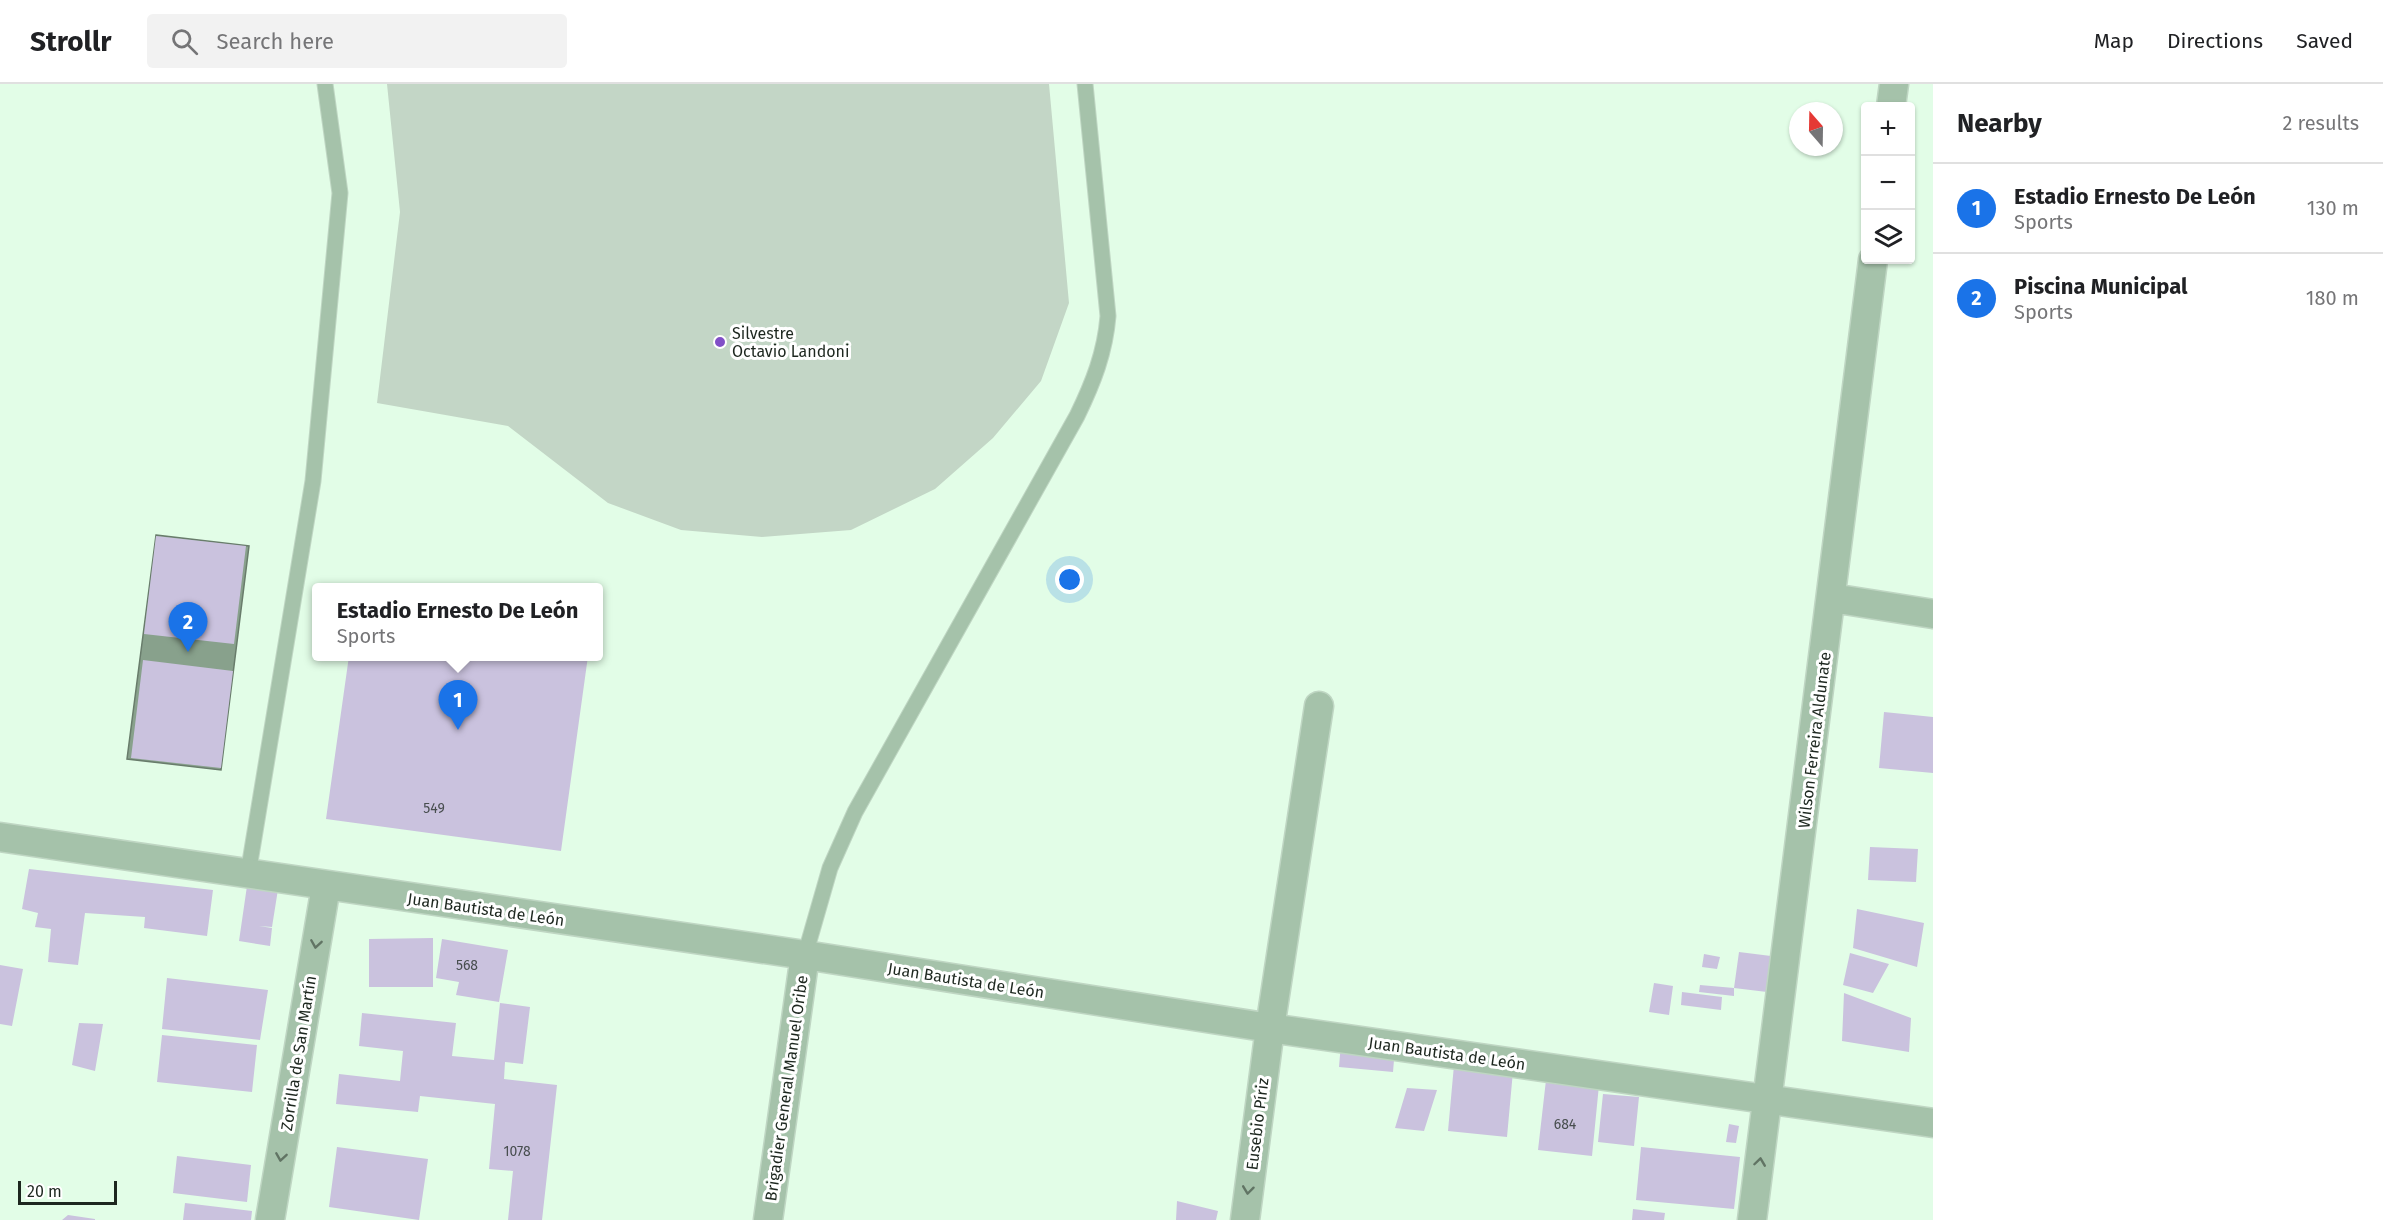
<!DOCTYPE html>
<meta charset="utf-8">
<style>
:root{--surface:#fff;--page:#f2f2f2;--text:#202124;--muted:#757577;--line:#e0e0e0;--accent:#1a73e8}
body{margin:0;font-family:"Fira Sans",sans-serif;background:var(--page);color:var(--text)}
.controls{position:absolute;right:18px;top:18px;display:grid;overflow:hidden;border-radius:6px;box-shadow:0 2px 4px #0004}
.controls button{width:54px;height:54px;display:grid;place-items:center;padding:0;border:0;border-bottom:2px solid var(--line);background:var(--surface);color:var(--text);font:30px sans-serif}
.compass{position:absolute;left:1789px;top:18px;width:54px;height:54px;border-radius:50%;background:var(--surface);box-shadow:0 2px 4px #0004;rotate:340deg}
.scale{position:absolute;left:18px;bottom:15px;width:99px;box-sizing:border-box;padding-left:6px;border:3px solid #1d271f;border-top:0;font-size:16px;line-height:21px;white-space:nowrap;color:#1d271f;-webkit-text-stroke:4px #fff;paint-order:stroke}
.you{position:absolute;left:1070px;top:496px;width:21px;height:21px;margin:-15px;border:4px solid #fff;border-radius:50%;background:#1a73e8;box-shadow:0 0 0 9px #1a73e833}
.badge{display:grid;place-items:center;width:39px;height:39px;border-radius:50%;background:var(--accent);color:#fff;font-size:20px;font-weight:700}
.pin{position:absolute;translate:-50% -50px;filter:drop-shadow(0 2px 3px #0008)}
.pin::after{content:'';position:absolute;top:32px;width:21px;height:18px;background:inherit;clip-path:polygon(0 0,100% 0,50% 100%)}
.popup{position:absolute;left:312px;top:499px;width:291px;height:78px;box-sizing:border-box;display:grid;place-content:center;border-radius:6px;background:var(--surface);filter:drop-shadow(0 2px 4px #0005);font-size:20px;white-space:nowrap;color:var(--muted)}
.popup b{font-size:22px;color:var(--text)}
.popup::after{content:'';position:absolute;left:50%;top:100%;margin-left:-12px;border:12px solid transparent;border-top-color:var(--surface)}
.list{margin:0;padding:0;list-style:none}
h2{display:flex;justify-content:space-between;align-items:center;height:78px;margin:0;padding:0 24px;font-size:26px}
h2 small{font-size:20px;font-weight:400;color:var(--muted)}
.list li{display:grid;grid-template-columns:39px 1fr auto;gap:18px;align-items:center;box-sizing:border-box;height:90px;padding:0 24px;border-top:2px solid var(--line)}
.list b{display:block;font-size:22px;white-space:nowrap}
.list p{margin:0;font-size:20px;white-space:nowrap;color:var(--muted)}
.list em{font-size:20px;font-style:normal;color:var(--muted)}
.icon{flex:none;width:33px;height:33px;fill:none;stroke:currentColor;stroke-width:2;stroke-linecap:round;stroke-linejoin:round}
.map{position:relative;flex:none;width:1933px;height:1136px;overflow:hidden}
header{display:flex;align-items:center;gap:36px;box-sizing:border-box;height:84px;padding:0 30px;background:var(--surface);border-bottom:2px solid var(--line)}
header strong{font-size:28px}
nav{display:flex;gap:33px;margin-inline-start:auto;font-size:21px}
.search{width:420px;height:54px;background:var(--page);display:flex;align-items:center;gap:15px;box-sizing:border-box;padding:0 21px;border-radius:6px;color:var(--muted);font-size:22px}
main{display:flex}
aside{flex:1;background:var(--surface)}
.map>svg:first-child{display:block}
.green{fill:#c3d6c6}
.water{fill:#88a18c;stroke:#687c6b;stroke-width:1.5}
.building{fill:#cac2de}
.lines{fill:none;stroke-linecap:round;stroke-linejoin:round}
.service-casing{stroke:#bfd6c3;stroke-width:17}
.minor-casing{stroke:#bfd6c3;stroke-width:31}
.service{stroke:#a5c2aa;stroke-width:15}
.minor{stroke:#a5c2aa;stroke-width:28}
.oneway{stroke:#617464}
.poi-dot{fill:#814fc7;stroke:#fff;stroke-width:2}
.labels{text-anchor:middle;stroke-width:6;stroke-linejoin:round;paint-order:stroke}
.number-label{font-size:14px;fill:#484e4f}
.poi-label{font-size:16px;fill:#1d271f;stroke:#fff;text-anchor:start}
.street-label{font-size:16px;fill:#1d271f;stroke:#fff}
</style>
<header>
<strong>Strollr</strong>
<div class="search"><svg class="icon" aria-label="search" viewBox="0 0 24 24"><circle cx="10" cy="10" r="6"/><path d="M15 15l6 6"/></svg>Search here</div>
<nav><a>Map</a><a>Directions</a><a>Saved</a></nav>
</header>
<main>
<div class="map">
<svg width="1933" height="1136" viewBox="0 0 1933 1136">
<rect width="100%" height="100%" fill="#e2fde7"/>
<!-- green -->
<path class="green" d="M387 0H1049L1069 219 1041 297 993 354 935 405 851 446 762 453 681 446 608 419 508 342 377 319 400 128Z"/>
<!-- water -->
<path class="water" d="M156 451 249 462 221 686 127 675Z"/>
<!-- building -->
<path class="building" d="M156 452 246 462 234 560 144 550Z
M349 572H588L561 767 326 735Z
M143 576 233 587 221 684 131 674Z
M1884 628 1933 633V689L1879 684Z
M1870 763 1918 765 1916 798 1868 796Z
M29 785 213 806 207 852 144 844 145 833 85 829 78 881 48 878 51 845 35 843 38 829 22 825Z
M248 795 279 799 272 843 259 842 272 844 270 862 239 857Z
M1857 825 1924 839 1917 883 1853 864Z
M433 854V903H369V855Z
M442 855 508 866 499 918 456 911 459 898 436 894Z
M1739 868 1771 872 1767 908 1734 904Z
M1850 869 1889 880 1873 909 1843 901Z
M1704 870 1720 873 1717 885 1702 883Z
M0 881 23 885 12 942 0 940Z
M167 894 268 906 260 956 162 945Z
M1654 899 1673 902 1669 931 1649 928Z
M1700 901 1734 904V912L1699 908Z
M1682 908 1722 913 1721 926 1681 921Z
M1844 909 1911 934 1909 968 1842 957Z
M500 919 530 923 523 980 505 978 504 995 557 1001 542 1136H508L513 1087 489 1085 495 1020 420 1012 418 1028 336 1020 339 990 400 997 403 967 359 962 362 929 456 939 452 972 494 976Z
M79 939 103 940 95 987 72 981Z
M162 951 257 961 252 1008 157 998Z
M1341 959 1395 964 1393 988 1339 983Z
M1454 981 1513 987 1507 1053 1448 1047Z
M1546 996 1599 1001 1592 1072 1538 1066Z
M1407 1004 1437 1006 1424 1047 1395 1044Z
M1603 1010 1639 1013 1634 1062 1598 1058Z
M1729 1040 1739 1042 1736 1059 1726 1058Z
M337 1063 428 1075 419 1136 329 1123Z
M1641 1063 1740 1073 1734 1125 1636 1116Z
M177 1072 251 1081 247 1118 173 1109Z
M1177 1117 1218 1127 1216 1136H1176Z
M185 1119 252 1127 251 1136H183Z
M1633 1125 1665 1129 1664 1136H1632Z
M68 1131 95 1135V1136H62Z"/>
<g class="lines">
<!-- service casing -->
<g class="service-casing">
<path id="service" d="M248 790 313 397 340 109 325 0
M805 871 830 784 855 728 1077 332C1093 299 1105 269 1108 232L1085 0"/>
</g>
<!-- minor casing -->
<g class="minor-casing">
<path id="minor" d="M1891 22 1894 0
M1832 514 1933 530
M0 753 805 871 1270 944 1933 1039
M270 1136 326 802
M768 1136 805 871
M1245 1136 1270 944 1319 622
M1752 1136 1873 176"/>
</g>
<!-- service -->
<use href="#service" class="service"/>
<!-- minor -->
<use href="#minor" class="minor"/>
</g>
<!-- one-way arrows -->
<defs><path id="oneway-chevron" d="M-2-3.5L2.5 0L-2 3.5" fill="none" stroke-width="1.6" stroke-linecap="round" stroke-linejoin="round" transform="scale(1.5)"/></defs>
<g class="oneway">
<use href="#oneway-chevron" transform="translate(316 860) rotate(99)"/>
<use href="#oneway-chevron" transform="translate(281 1073) rotate(99)"/>
<use href="#oneway-chevron" transform="translate(1760 1078) rotate(-82)"/>
<use href="#oneway-chevron" transform="translate(1248 1106) rotate(97)"/>
</g>
<!-- markers -->
<circle class="poi-dot" cx="720" cy="258" r="6"/>
<g class="labels">
<!-- number labels -->
<g class="number-label">
<text x="434" y="729">549</text>
<text x="467" y="886">568</text>
<text x="1565" y="1045">684</text>
<text x="517" y="1072">1078</text>
</g>
<!-- poi labels -->
<g class="poi-label">
<text x="732" y="255">Silvestre<tspan x="732" dy="18">Octavio Landoni</tspan></text>
</g>
<!-- street labels -->
<g class="street-label">
<text transform="translate(1814 656) rotate(-83)" y="6">Wilson Ferreira Aldunate</text>
<text transform="translate(486 825) rotate(8)" y="6">Juan Bautista de León</text>
<text transform="translate(966 896) rotate(9)" y="6">Juan Bautista de León</text>
<text transform="translate(298 969) rotate(-81)" y="6">Zorrilla de San Martín</text>
<text transform="translate(1447 969) rotate(8)" y="6">Juan Bautista de León</text>
<text transform="translate(786 1004) rotate(-82)" y="6">Brigadier General Manuel Oribe</text>
<text transform="translate(1257 1040) rotate(-83)" y="6">Eusebio Píriz</text>
</g>
</g>
</svg>
<div class="controls">
<button>+</button>
<button>−</button>
<button><svg class="icon" aria-label="layers" viewBox="0 0 24 24"><path d="M12 4l9 5-9 5-9-5zM3 14l9 5 9-5"/></svg></button>
</div>
<svg class="compass" viewBox="-18 -18 36 36"><path d="M0-13l5 13h-10z" fill="#e53935"/><path d="M0 13l5-13h-10z" fill="#757577"/></svg>
<div class="scale">20 m</div>
<div class="you"></div>
<div class="pin badge" style="left:458px;top:646px">1</div>
<div class="popup"><b>Estadio Ernesto De León</b>Sports</div>
<div class="pin badge" style="left:188px;top:568px">2</div>
</div>
<aside>
<h2>Nearby<small>2 results</small></h2>
<ul class="list">
<li><span class="badge">1</span><div><b>Estadio Ernesto De León</b><p>Sports</p></div><em>130 m</em></li>
<li><span class="badge">2</span><div><b>Piscina Municipal</b><p>Sports</p></div><em>180 m</em></li>
</ul>
</aside>
</main>
